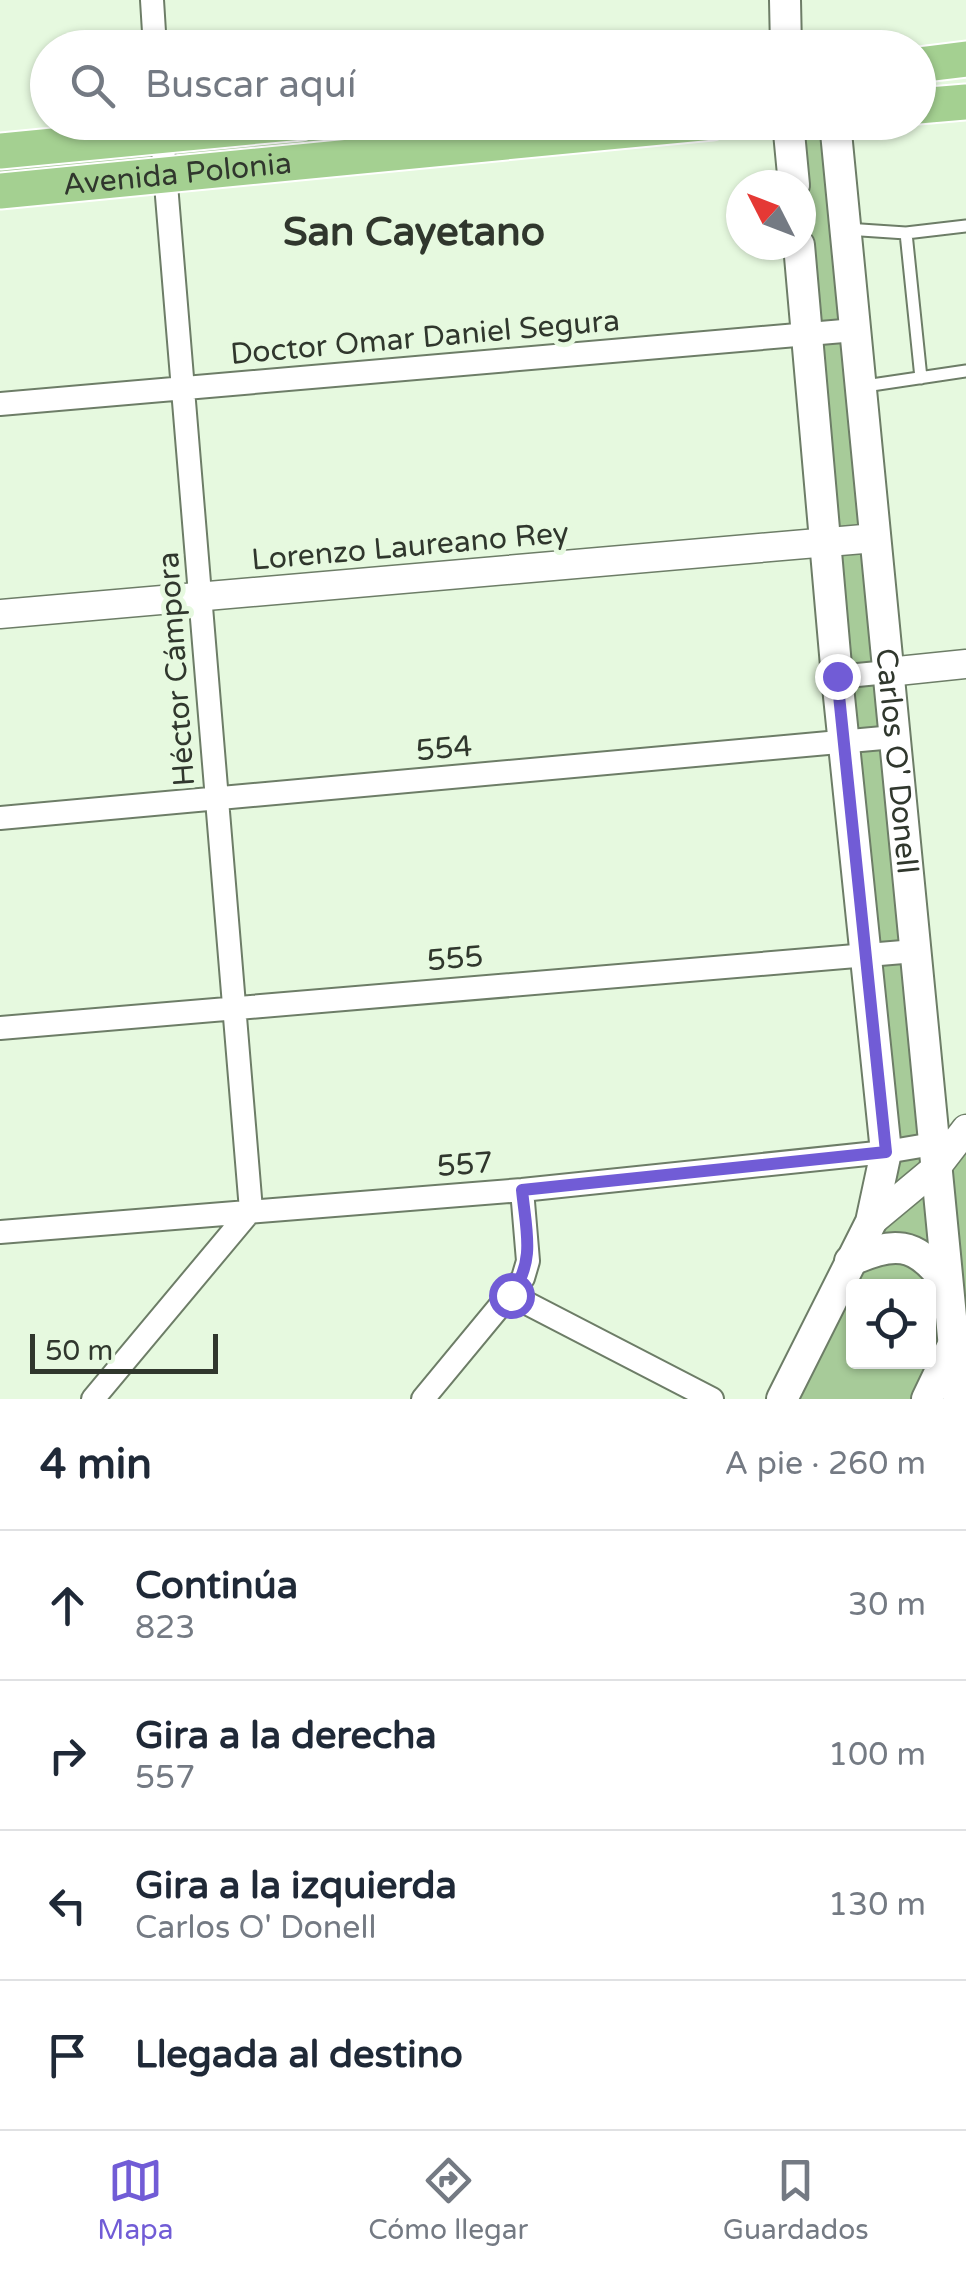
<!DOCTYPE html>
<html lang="es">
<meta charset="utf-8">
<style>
:root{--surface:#fff;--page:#f2f2f3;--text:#1f2937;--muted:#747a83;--line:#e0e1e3;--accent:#715cd6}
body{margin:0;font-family:"Varela Round",sans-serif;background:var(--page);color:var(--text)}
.controls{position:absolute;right:30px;bottom:30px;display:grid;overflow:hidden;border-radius:10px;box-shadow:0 2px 8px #0004}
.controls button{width:90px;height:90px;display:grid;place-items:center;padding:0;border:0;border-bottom:2px solid var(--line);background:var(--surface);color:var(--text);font:50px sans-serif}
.compass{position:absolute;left:726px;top:170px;width:90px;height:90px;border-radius:50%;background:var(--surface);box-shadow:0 2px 8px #0004;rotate:312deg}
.scale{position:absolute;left:30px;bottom:25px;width:188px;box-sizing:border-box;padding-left:10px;border:5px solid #30372d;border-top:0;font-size:28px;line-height:35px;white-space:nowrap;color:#30372d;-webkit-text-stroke:8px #e6f9df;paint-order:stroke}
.stop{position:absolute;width:30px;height:30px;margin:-22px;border:8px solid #715cd6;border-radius:50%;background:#fff}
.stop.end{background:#715cd6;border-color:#fff;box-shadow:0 2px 10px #0008}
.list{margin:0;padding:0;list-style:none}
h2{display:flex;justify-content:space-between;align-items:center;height:130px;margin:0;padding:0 40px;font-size:42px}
h2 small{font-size:32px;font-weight:400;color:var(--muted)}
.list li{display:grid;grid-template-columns:65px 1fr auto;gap:30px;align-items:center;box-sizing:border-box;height:150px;padding:0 40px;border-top:2px solid var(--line)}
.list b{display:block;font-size:38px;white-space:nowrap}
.list p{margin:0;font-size:32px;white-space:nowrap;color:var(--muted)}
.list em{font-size:32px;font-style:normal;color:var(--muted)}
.icon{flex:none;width:55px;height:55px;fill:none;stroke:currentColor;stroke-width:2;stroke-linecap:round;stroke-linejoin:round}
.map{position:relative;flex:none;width:966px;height:1399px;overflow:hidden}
.search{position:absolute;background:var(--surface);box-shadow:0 2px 8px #0004;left:30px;right:30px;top:30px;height:110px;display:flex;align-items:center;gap:25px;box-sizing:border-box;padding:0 35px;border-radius:55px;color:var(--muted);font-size:38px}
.sheet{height:730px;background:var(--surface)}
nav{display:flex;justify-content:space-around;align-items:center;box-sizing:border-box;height:140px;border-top:2px solid var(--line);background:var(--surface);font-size:28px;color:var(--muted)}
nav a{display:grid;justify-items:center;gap:5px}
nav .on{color:var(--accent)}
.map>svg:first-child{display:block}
.green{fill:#a7cb99;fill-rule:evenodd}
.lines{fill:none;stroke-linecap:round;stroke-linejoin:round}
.service-casing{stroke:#6d7d67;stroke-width:15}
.minor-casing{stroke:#6d7d67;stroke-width:26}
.tertiary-casing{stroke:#6d7d67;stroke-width:31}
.secondary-casing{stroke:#6d7d67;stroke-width:34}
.primary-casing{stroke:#fff;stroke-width:39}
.service{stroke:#fff;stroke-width:11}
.minor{stroke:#fff;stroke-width:22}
.tertiary{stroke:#fff;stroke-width:28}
.secondary{stroke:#fff;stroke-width:30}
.primary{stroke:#a4d091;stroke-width:35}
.route{stroke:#715cd6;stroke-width:12}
.labels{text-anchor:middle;stroke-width:10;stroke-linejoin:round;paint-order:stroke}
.street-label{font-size:30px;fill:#30372d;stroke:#e6f9df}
.district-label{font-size:40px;font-weight:bold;fill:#30372d;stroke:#e6f9df}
</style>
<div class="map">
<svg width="966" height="1399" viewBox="0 0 966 1399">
<rect width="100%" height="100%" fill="#e6f9df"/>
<!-- green -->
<path class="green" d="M301 122 712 123 0 191V151Z
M835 122 936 1166 966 1129V1318L959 1399H782L879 1195 801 245V185L788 123ZM854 1286H928V1362H854Z"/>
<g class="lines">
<!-- service casing -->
<g class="service-casing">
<path id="service" d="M846 229 906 233 966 226
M906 233 921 378
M865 386 966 371"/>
</g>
<!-- minor casing -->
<g class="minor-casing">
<path id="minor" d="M152 0 155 48
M0 404 855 330
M837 677 888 672
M0 818 894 737
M0 1028 915 951
M0 1232 522 1190 886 1152 933 1144
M511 1295 712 1399
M93 1399 251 1210 161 124
M423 1399 523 1278 528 1261 522 1190"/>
</g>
<!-- tertiary casing -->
<g class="tertiary-casing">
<path id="tertiary" d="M0 614 875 538
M888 672 966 664
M871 1222 936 1168 966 1129"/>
</g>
<!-- secondary casing -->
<g class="secondary-casing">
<g id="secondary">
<path d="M785 0 786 48"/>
<path d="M788 122 794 185"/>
<path id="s1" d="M835 122 959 1399"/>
<path d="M850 1261C893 1241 916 1241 945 1281"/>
<path d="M782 1399 871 1222 886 1152 837 677 799 245"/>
<path d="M927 1399 952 1347"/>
</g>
</g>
<!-- primary casing -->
<g class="primary-casing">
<g id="primary">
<path d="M918 65 966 59"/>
<path d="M918 106 966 102"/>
<path d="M0 151 301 122"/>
<path id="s2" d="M0 191 712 122"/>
</g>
</g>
<!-- service -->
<use href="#service" class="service"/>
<!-- minor -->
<use href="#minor" class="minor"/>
<!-- tertiary -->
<use href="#tertiary" class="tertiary"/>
<!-- secondary -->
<use href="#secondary" class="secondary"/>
<!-- primary -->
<use href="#primary" class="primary"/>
</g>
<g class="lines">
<!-- route -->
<path class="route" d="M511 1295C536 1260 526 1231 522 1190L886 1152 837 676"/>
</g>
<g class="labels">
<!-- street labels -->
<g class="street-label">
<text dy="10" stroke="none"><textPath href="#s2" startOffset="178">Avenida Polonia</textPath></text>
<text transform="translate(425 337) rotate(-5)" y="10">Doctor Omar Daniel Segura</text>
<text transform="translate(410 546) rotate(-5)" y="10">Lorenzo Laureano Rey</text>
<text transform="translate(176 669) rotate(-94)" y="10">Héctor Cámpora</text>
<text transform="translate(444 748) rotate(-5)" y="10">554</text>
<text dy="10" stroke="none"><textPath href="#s1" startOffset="642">Carlos O' Donell</textPath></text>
<text transform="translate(455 958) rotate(-5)" y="10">555</text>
<text transform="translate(465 1164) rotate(-4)" y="10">557</text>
</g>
<!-- district labels -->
<g class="district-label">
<text x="414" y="245">San Cayetano</text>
</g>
</g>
</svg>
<div class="controls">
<button><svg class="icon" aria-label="locate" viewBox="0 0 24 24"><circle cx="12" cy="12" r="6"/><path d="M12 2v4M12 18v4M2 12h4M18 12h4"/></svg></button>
</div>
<svg class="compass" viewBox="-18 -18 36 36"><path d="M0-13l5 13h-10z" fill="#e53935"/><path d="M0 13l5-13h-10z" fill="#747a83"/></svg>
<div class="scale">50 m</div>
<div class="stop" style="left:511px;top:1295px"></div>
<div class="stop end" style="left:837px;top:676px"></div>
<div class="search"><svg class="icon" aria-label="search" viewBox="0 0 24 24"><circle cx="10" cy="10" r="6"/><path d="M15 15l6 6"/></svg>Buscar aquí</div>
</div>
<section class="sheet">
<h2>4 min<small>A pie · 260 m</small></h2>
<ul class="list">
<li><svg class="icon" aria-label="ahead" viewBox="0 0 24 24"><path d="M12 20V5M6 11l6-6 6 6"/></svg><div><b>Continúa</b><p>823</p></div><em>30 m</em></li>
<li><svg class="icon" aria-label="right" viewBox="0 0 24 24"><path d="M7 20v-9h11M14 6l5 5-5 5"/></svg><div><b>Gira a la derecha</b><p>557</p></div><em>100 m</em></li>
<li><svg class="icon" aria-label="left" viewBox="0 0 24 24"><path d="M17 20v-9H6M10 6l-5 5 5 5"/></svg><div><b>Gira a la izquierda</b><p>Carlos O' Donell</p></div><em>130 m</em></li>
<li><svg class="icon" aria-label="arrive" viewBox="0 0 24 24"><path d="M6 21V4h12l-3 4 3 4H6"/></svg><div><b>Llegada al destino</b></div></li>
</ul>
</section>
<nav>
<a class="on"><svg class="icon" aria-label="map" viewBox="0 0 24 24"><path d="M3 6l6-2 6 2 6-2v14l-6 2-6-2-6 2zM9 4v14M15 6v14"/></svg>Mapa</a>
<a><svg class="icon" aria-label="directions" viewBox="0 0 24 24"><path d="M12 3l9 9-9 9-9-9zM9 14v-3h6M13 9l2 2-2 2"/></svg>Cómo llegar</a>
<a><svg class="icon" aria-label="saved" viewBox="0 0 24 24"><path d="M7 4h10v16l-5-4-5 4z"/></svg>Guardados</a>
</nav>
